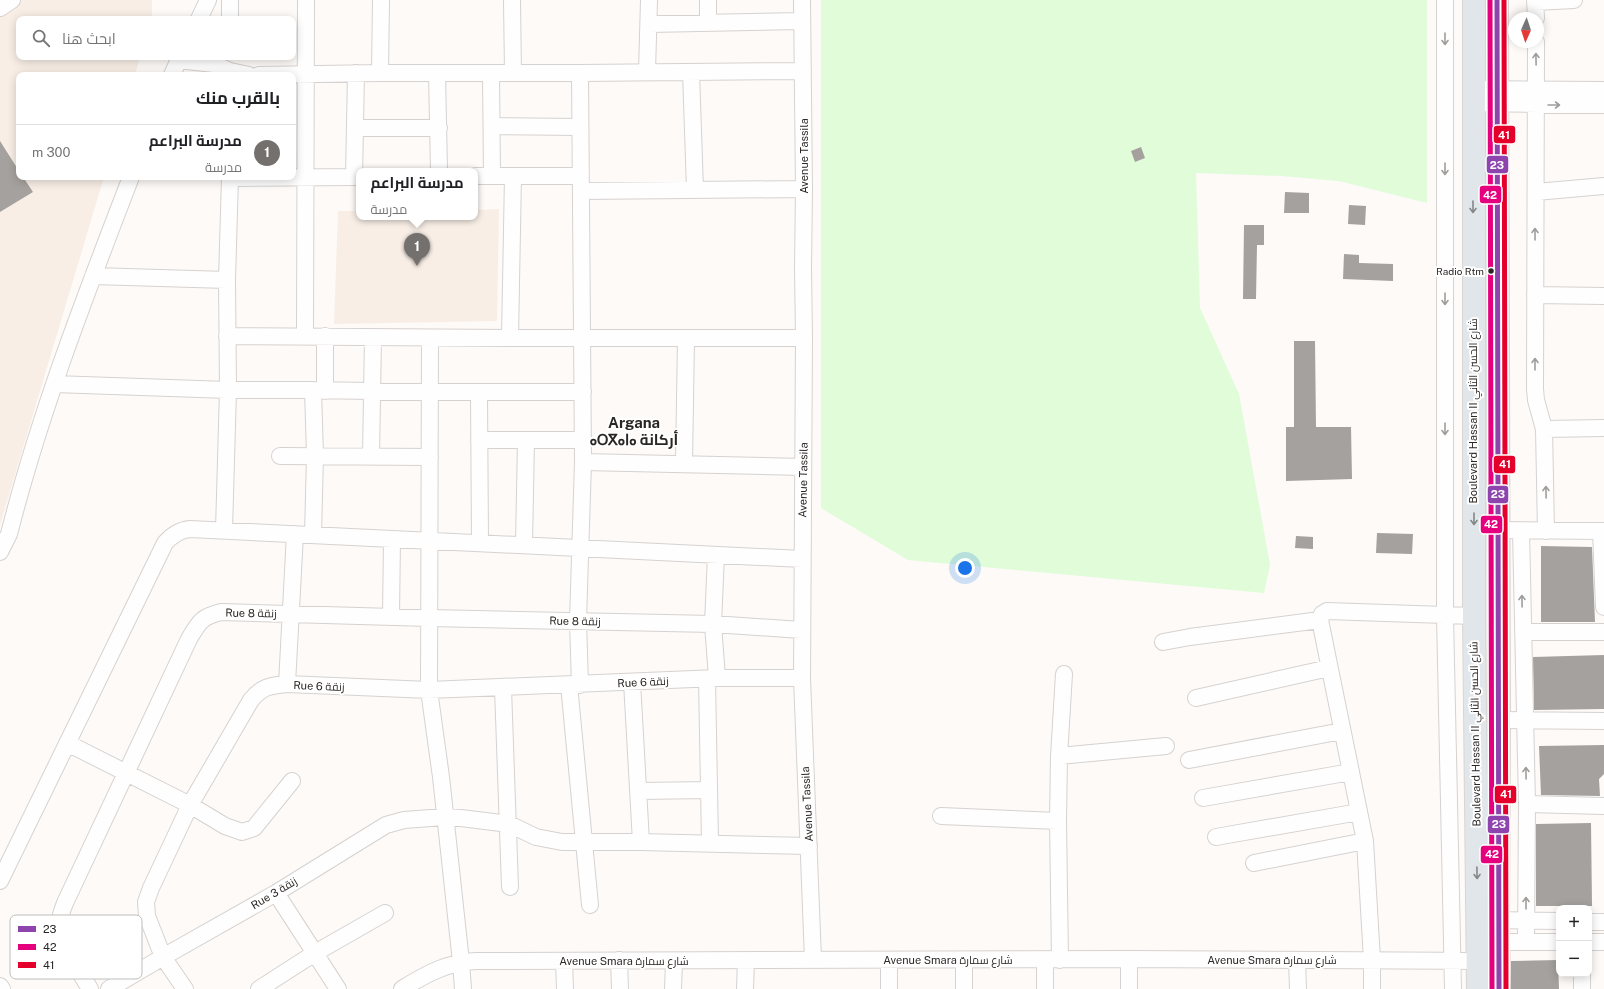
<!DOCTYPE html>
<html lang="ar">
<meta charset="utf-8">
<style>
:root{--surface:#fff;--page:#f6f6f6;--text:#202124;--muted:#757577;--line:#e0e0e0;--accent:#74706e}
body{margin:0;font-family:"Public Sans",Cairo,"Noto Sans Tifinagh",sans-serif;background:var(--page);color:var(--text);direction:rtl}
.controls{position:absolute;right:12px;bottom:12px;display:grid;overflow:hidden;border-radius:8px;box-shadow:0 2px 10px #0003}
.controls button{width:36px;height:36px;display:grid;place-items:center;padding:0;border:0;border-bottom:1px solid var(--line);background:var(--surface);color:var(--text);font:20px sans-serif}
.compass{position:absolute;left:1508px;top:12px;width:36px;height:36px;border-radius:50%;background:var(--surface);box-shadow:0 2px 10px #0003;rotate:183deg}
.you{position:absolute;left:965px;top:568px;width:14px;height:14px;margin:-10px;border:3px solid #fff;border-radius:50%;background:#1a73e8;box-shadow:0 0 0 6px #1a73e833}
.badge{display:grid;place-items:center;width:26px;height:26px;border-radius:50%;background:var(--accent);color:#fff;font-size:13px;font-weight:700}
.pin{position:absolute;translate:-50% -33px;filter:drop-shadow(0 1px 2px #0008)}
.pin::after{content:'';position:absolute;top:21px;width:14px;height:12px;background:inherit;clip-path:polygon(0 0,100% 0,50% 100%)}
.popup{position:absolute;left:356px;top:168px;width:122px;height:52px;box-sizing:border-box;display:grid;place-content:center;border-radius:8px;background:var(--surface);filter:drop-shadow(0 1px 3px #0005);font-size:13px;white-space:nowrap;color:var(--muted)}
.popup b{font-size:15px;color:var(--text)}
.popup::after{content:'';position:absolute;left:50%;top:100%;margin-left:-8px;border:8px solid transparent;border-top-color:var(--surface)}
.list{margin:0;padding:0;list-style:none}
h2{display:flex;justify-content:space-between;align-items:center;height:52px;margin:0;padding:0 16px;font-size:17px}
h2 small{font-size:13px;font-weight:400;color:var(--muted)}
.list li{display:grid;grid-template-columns:26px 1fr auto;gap:12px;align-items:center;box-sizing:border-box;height:56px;padding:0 16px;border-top:1px solid var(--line)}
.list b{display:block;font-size:15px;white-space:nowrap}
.list p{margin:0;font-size:13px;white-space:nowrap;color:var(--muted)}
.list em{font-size:13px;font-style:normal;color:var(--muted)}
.icon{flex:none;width:22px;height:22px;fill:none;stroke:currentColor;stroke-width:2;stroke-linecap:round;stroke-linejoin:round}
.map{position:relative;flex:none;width:1604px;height:989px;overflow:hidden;direction:ltr}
.search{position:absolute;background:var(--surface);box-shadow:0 2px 10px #0003;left:16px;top:16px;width:280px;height:44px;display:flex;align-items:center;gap:10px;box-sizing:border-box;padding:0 14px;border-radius:8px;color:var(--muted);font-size:15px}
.panel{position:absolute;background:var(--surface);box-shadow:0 2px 10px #0003;left:16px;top:72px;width:280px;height:108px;border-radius:8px;direction:rtl}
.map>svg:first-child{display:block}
.built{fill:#f8eee6}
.green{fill:#e0fcd9}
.building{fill:#a4a19e}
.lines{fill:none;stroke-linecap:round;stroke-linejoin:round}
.minor-casing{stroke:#d5d2d0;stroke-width:18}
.primary-casing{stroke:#d8d6d4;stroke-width:24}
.minor{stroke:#fffefe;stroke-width:16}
.primary{stroke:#e0e6e9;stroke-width:22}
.bus-1-casing{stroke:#fff;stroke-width:8}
.bus-2-casing{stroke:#fff;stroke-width:8}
.bus-3-casing{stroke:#fff;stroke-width:8}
.bus-1{stroke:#8e44ad;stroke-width:5}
.bus-2{stroke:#e5007d;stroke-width:5}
.bus-3{stroke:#e4002b;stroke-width:5}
.oneway{stroke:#9f9d9c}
.oneway2{stroke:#858686}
.bus-dot{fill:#2a2624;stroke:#fff;stroke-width:1.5}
.labels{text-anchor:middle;stroke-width:4;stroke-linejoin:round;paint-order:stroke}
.bus-label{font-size:10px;fill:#2a2624;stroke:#fff;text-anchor:end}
.street-label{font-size:11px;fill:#2a2624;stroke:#fff}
.district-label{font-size:15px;font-weight:bold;fill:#2a2624;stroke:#fff}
.key{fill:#fff;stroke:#bfbebd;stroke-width:1}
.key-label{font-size:11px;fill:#2a2624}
.line-badge{stroke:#fff;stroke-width:1.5}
.badge-label{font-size:11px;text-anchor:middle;font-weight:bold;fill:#fff}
</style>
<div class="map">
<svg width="1604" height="989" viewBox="0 0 1604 989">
<rect width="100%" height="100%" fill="#fdfaf7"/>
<!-- built -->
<path class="built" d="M0 0H152V19H19V57H140L135 75H19V177H104L0 525Z
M499 209 497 321 334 324 338 211H359V217H475V210Z"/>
<!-- green -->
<path class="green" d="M821 0H1427V203L1339 181 1281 176 1196 173 1200 308 1239 394 1270 565 1264 593 908 560 821 508Z"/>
<!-- building -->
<path class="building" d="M0 141 19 171V177H23L33 192 0 212Z
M1141 147 1145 158 1135 162 1131 151Z
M1285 192 1309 193V213H1284Z
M1349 205 1366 206 1365 225 1348 224Z
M1244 225H1264V245H1257L1256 299H1243Z
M1344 254 1359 255V263L1393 264V281L1343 279Z
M1294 341H1315L1316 427H1351L1352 479 1286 481V427H1294Z
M1377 533 1413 534 1412 554 1376 553Z
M1296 536 1313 537V549L1295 548Z
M1541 546 1592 547 1595 622H1541Z
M1604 655V709L1534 710 1533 657Z
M1604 745V774L1599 779 1600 796 1541 795 1539 746Z
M1591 823 1592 906H1536V824Z
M1558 960 1559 989H1511V961Z"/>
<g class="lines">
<!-- minor casing -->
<g class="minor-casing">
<path id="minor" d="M230 0V19
M512 0 513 73
M802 0 804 189 803 268 804 338 802 678 813 960
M1445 0V616L1453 989
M1535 0 1536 18
M1535 2 1574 0
M0 8 12 0
M199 19 208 0
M708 22V0
M649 24 802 21
M1536 42 1535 389 1536 400 1544 429 1546 531
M178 60 214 64 230 71 249 75
M647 72 649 0
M691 72 695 190
M380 73 381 0
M437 73 439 171
M491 73 492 176
M172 75 180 57
M259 75 380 73H580L803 71
M1474 89 1604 90
M1473 103 1604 105
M492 126 580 127
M355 128H439
M475 176H581
M354 177 356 73
M230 178 359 177
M582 191 804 189
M1536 192 1604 186
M93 276 227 280
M1535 295 1604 296
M305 335 306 0
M227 336 510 338H804
M430 338 429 690 441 777 461 962 463 989
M510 338 513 176
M54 384 228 390H313L429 392H583
M325 391V336
M479 393 480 543
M1544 429 1604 428
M479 440H583
M280 456 430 457
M371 456 373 337
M583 462 803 467
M684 463 686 338
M224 530 228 390 227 280 230 177
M1498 530 1604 531
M1521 531 1527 804 1526 942
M1601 531 1604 607
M313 535 315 456 313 390
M524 545 526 440
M0 552 9 534C40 412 86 294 131 177
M716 555 713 624 717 678
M391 617 392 539
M1523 632H1604
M1163 642 1190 637 1320 620
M707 679 710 843
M632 682 641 842
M287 684 295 534
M569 685 590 905
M580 685 578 621 583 462 580 73
M503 688 510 887
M1196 698 1329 668
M1499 720 1604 721
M67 743 190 805 225 826 242 832 254 828 292 781
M1059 756 1166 746
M1189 760 1342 731
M638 791 709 790
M1203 798 1351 772
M1527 804 1604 806
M941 816 1058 821
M1216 837 1359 812
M1365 841 1372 960V989
M1254 863 1365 841 1320 620 1322 614 1327 611 1474 616
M0 881 165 543C172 535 179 530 190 529L802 559
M276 893 338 989
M1487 920 1559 921
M1589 922H1604
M1489 942H1559
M1589 942H1604
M619 960 620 989
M1060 960 1058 821 1059 756 1064 674
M1297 960 1298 989
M564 961 565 989
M1582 974V989
M0 986 2 989
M90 989 61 941C56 927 60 916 65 903L189 639C199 622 201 617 221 612L429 618 713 624 801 630
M109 989 163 957 276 893 386 825 404 820 444 817 461 818 509 824 536 837 562 842H641L809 846
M185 989 163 957 147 916 146 902 151 888 190 805 251 700C263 686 269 686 287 684L429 690 717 678H802
M259 989 315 953 385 913
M402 989C426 974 448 962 476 961L1129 959 1488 961
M673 989 674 961
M745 989 746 960
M889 989V960
M964 989V960
M1045 989V960
M1129 989V959"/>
</g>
<!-- primary casing -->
<g class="primary-casing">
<path id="primary" d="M1474 0V616L1478 989
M1497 0 1499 720 1498 921 1499 989"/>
</g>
<!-- minor -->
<use href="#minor" class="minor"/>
<!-- primary -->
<use href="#primary" class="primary"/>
<!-- bus-1 casing -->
<g class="bus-1-casing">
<path id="bus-1" d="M1497 0 1499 989"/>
</g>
<!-- bus-2 casing -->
<g class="bus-2-casing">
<path id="bus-2" d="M1490 0 1492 989"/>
</g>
<!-- bus-3 casing -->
<g class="bus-3-casing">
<path id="bus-3" d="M1504 0 1506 989"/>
</g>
<!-- bus-1 -->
<use href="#bus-1" class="bus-1"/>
<!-- bus-2 -->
<use href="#bus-2" class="bus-2"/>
<!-- bus-3 -->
<use href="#bus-3" class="bus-3"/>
</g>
<!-- one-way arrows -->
<defs><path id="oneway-shaft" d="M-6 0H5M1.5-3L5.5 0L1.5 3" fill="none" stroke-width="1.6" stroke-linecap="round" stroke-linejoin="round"/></defs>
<g class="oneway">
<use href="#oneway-shaft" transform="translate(1445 39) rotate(90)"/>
<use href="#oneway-shaft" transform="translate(1536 59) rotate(-91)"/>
<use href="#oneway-shaft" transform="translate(1554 105)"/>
<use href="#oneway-shaft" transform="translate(1445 169) rotate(90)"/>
<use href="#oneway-shaft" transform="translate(1535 234) rotate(-90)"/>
<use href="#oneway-shaft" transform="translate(1445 299) rotate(90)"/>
<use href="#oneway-shaft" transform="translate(1535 364) rotate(-90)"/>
<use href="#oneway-shaft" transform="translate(1445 429) rotate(90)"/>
<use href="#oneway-shaft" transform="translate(1546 492) rotate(-91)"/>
<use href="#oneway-shaft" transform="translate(1522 601) rotate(-91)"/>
<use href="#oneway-shaft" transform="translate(1526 773) rotate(-91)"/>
<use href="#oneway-shaft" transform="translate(1526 903) rotate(-90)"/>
</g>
<g class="oneway2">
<use href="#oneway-shaft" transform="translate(1473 207) rotate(90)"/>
<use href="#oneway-shaft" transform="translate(1474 519) rotate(90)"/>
<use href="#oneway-shaft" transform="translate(1477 873) rotate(89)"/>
</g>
<!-- markers -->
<circle class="bus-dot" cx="1491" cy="271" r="3.5"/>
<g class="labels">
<!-- bus labels -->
<g class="bus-label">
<text x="1484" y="275">Radio Rtm</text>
</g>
<!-- street labels -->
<g class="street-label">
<text transform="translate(804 156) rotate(-90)" y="4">Avenue Tassila</text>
<text transform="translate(1473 411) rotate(-90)" y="4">Boulevard Hassan II شارع الحسن الثاني</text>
<text transform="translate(803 480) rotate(-89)" y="4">Avenue Tassila</text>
<text transform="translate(251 613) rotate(1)" y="4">Rue 8 زنقة</text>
<text transform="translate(575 621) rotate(1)" y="4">Rue 8 زنقة</text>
<text transform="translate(643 682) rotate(-3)" y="4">Rue 6 زنقة</text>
<text transform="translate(319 686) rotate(2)" y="4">Rue 6 زنقة</text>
<text transform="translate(1475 734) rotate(-91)" y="4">Boulevard Hassan II شارع الحسن الثاني</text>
<text transform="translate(807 804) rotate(-93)" y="4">Avenue Tassila</text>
<text transform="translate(274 893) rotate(-31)" y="4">Rue 3 زنقة</text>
<text x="948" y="964">Avenue Smara شارع سمارة</text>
<text x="1272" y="964">Avenue Smara شارع سمارة</text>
<text x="624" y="965">Avenue Smara شارع سمارة</text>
</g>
<!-- district labels -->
<g class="district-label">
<text x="634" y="428">Argana<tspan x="634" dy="17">ⴰⵔⴳⴰⵏⴰ أركانة</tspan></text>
</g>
</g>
<!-- legend -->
<rect x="10" y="915" width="132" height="64" rx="6" class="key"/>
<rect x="18" y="926" width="18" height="6" fill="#8e44ad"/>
<rect x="18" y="944" width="18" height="6" fill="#e5007d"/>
<rect x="18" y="962" width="18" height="6" fill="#e4002b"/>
<g class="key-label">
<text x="43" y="933">23</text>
<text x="43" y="951">42</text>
<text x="43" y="969">41</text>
</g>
<g class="line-badge">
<rect x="1493" y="125" width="23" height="19" rx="4" fill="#e4002b"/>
<rect x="1486" y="155" width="23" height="19" rx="4" fill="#8e44ad"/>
<rect x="1479" y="185" width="23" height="19" rx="4" fill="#e5007d"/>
<rect x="1493" y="455" width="23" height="19" rx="4" fill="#e4002b"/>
<rect x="1487" y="485" width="22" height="19" rx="4" fill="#8e44ad"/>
<rect x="1480" y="515" width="23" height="19" rx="4" fill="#e5007d"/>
<rect x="1494" y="785" width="23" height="19" rx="4" fill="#e4002b"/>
<rect x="1487" y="815" width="23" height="19" rx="4" fill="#8e44ad"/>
<rect x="1480" y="845" width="23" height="19" rx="4" fill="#e5007d"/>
</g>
<g class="badge-label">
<text x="1504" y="139">41</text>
<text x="1497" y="169">23</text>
<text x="1490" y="199">42</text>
<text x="1505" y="468">41</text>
<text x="1498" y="498">23</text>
<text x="1491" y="528">42</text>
<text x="1506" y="798">41</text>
<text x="1499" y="828">23</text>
<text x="1492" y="858">42</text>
</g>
</svg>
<div class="controls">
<button>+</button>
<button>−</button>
</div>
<svg class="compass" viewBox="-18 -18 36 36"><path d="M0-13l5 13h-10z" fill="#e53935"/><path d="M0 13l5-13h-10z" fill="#757577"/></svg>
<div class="you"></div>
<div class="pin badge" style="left:417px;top:266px">1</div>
<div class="popup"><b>مدرسة البراعم</b>مدرسة</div>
<div class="search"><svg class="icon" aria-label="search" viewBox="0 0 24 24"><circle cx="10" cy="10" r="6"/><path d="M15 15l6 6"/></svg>ابحث هنا</div>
<section class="panel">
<h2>بالقرب منك<small></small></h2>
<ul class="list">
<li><span class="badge">1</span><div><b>مدرسة البراعم</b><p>مدرسة</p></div><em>300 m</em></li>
</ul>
</section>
</div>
